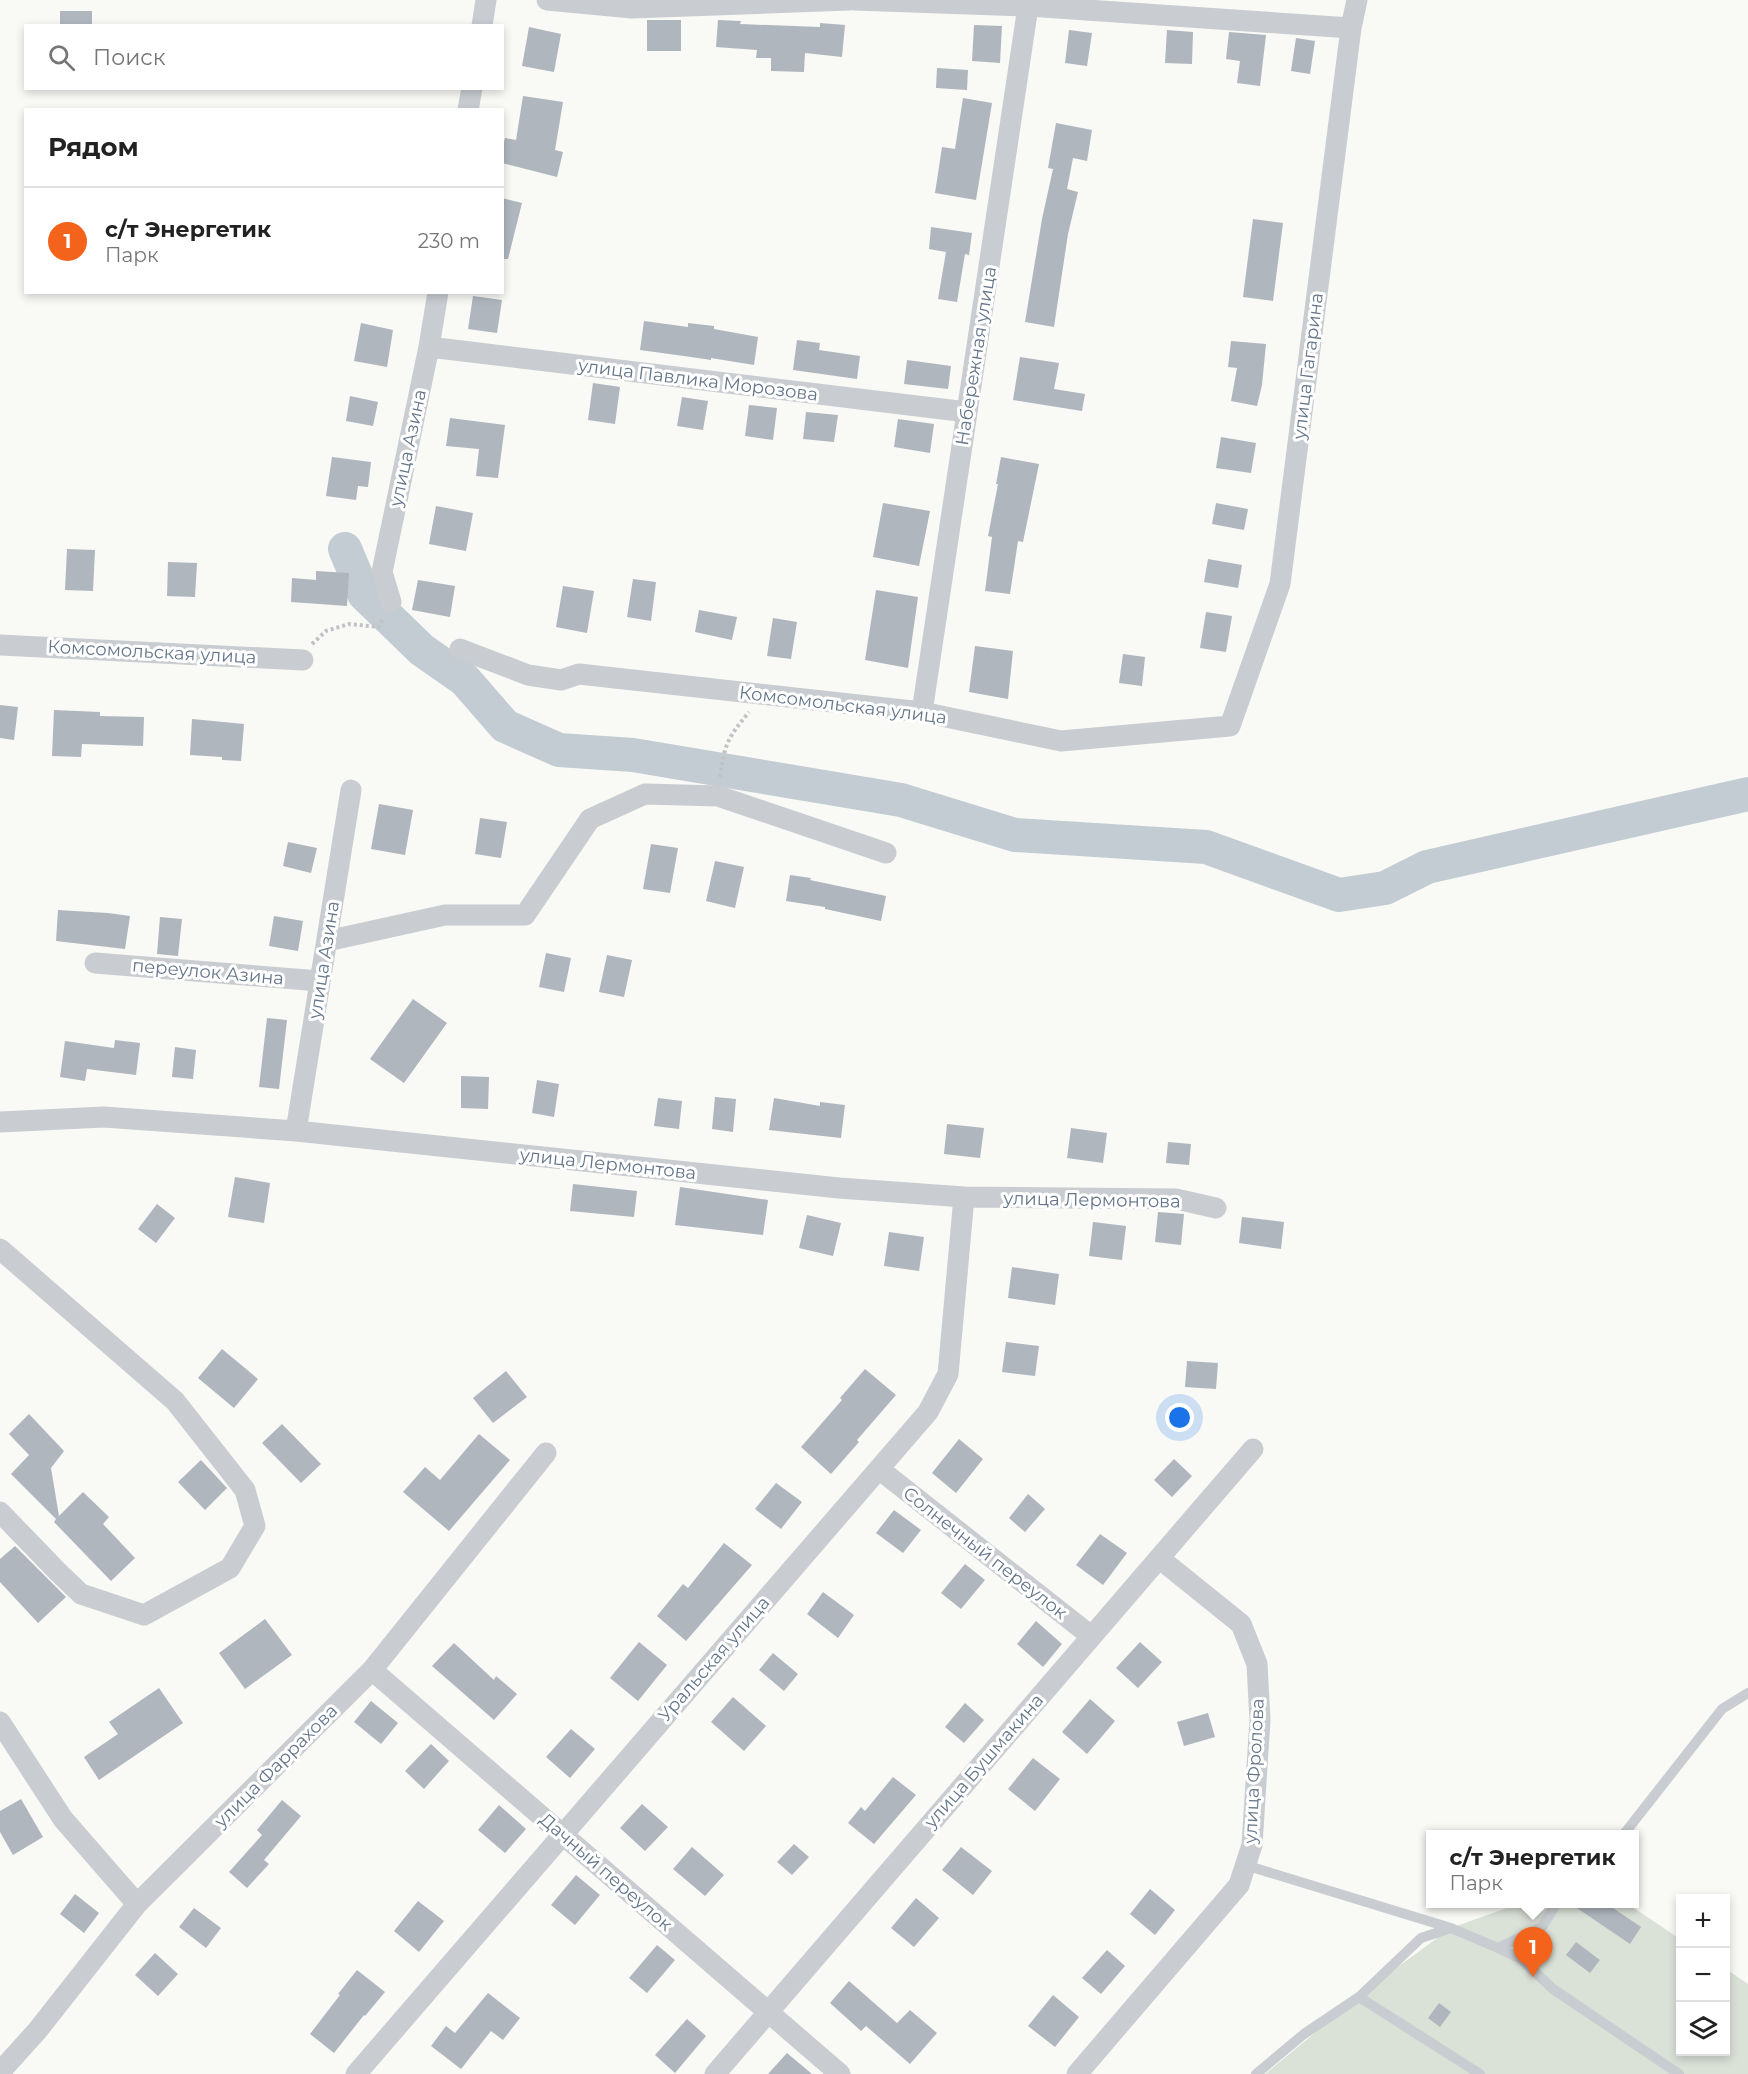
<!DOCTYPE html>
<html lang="ru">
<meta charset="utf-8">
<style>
:root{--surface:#fff;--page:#f6f6f6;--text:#222;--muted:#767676;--line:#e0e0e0;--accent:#f4631c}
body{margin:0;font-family:Montserrat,sans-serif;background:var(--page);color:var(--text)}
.controls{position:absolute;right:18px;bottom:18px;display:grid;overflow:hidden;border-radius:0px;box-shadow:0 3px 9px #0003}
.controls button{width:54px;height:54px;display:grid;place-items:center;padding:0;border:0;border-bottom:2px solid var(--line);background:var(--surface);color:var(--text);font:30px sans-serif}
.you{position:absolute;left:1180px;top:1418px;width:21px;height:21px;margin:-15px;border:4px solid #fff;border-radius:50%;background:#1a73e8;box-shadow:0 0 0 9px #1a73e833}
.badge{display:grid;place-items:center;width:39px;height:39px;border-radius:50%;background:var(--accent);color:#fff;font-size:20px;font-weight:700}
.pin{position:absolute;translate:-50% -50px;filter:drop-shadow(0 2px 3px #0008)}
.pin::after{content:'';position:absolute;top:32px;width:21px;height:18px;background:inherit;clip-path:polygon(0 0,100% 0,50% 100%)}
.popup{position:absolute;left:1426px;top:1830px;width:213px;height:78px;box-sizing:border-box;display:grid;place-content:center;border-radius:0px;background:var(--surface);filter:drop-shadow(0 2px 4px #0005);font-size:20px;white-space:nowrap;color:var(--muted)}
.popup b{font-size:22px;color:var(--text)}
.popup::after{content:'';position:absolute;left:50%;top:100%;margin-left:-12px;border:12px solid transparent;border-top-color:var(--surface)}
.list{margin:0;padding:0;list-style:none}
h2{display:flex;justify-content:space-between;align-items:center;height:78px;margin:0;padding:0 24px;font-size:26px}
h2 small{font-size:20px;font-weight:400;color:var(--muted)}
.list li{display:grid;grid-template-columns:39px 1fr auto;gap:18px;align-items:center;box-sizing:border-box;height:108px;padding:0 24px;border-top:2px solid var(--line)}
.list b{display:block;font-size:22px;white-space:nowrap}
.list p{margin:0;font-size:20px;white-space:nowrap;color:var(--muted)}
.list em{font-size:20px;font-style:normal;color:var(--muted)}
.icon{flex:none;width:33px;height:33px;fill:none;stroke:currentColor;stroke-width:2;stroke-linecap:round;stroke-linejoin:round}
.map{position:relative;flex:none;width:1748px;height:2074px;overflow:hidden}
.search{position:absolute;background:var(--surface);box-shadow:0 3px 9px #0003;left:24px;top:24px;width:480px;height:66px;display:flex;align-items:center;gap:15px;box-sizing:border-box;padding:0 21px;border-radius:0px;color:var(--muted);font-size:22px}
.panel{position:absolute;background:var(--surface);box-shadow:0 3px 9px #0003;left:24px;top:108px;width:480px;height:186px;border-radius:0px}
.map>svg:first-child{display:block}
.green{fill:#dae1d7}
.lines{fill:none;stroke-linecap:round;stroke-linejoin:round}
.river{stroke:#c2ccd2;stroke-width:34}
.building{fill:#afb6be}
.path{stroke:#c0c3c5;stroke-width:4;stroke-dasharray:3 3;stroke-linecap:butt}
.lane{stroke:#c9ccd0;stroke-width:10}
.street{stroke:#c9ccd0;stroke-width:21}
.labels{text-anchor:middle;stroke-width:6;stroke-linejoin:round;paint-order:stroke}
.street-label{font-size:18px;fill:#65768a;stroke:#fff}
</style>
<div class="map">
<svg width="1748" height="2074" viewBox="0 0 1748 2074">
<rect width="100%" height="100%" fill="#f9f9f6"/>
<!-- green -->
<path class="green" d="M1518 1904H1628L1680 1939V2052H1726V1969L1748 1984V2074H1265L1373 1985 1451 1928Z"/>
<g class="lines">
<!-- river -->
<path class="river" d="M345 549 364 594 422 650 465 680 505 726 559 750 633 755 901 800 1015 835 1206 847 1339 895 1385 888 1427 867 1748 794"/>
</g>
<!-- building -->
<path class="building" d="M60 11H92V26H60Z
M647 20H681V51H647Z
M718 20 741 21 740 24 820 27V23L845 25 842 57 805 53 804 72 771 71V58H756L757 50 716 47Z
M974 25 1002 26 1000 63 972 61Z
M529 27 561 34 554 72 522 66Z
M1069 30 1092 33 1087 66 1065 63Z
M1167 30 1193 32 1192 64 1165 63Z
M1229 32 1266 35 1260 86 1237 83 1240 61 1226 59Z
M1296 38 1315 41 1310 74 1291 71Z
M937 68 968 70 967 90 936 88Z
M523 96 563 102 555 150 563 152 557 177 502 163V149L505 138 516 140Z
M963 98 992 103 976 200 935 193 942 147 955 149Z
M1056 123 1092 130 1087 161 1073 158 1067 189 1078 192 1068 234 1054 327 1025 322 1042 219 1053 169 1048 168Z
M502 198 522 203 508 259H502Z
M1253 219 1283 223 1273 301 1243 297Z
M931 227 972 233 969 255 965 254 957 302 938 299 946 252 929 249Z
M473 296 502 300 497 333 468 329Z
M644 321 688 327V323L714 326V329L758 337 754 365 711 358V360L691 357 640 350Z
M361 323 393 330 387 367 354 361Z
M797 340 820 343 819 350 860 356 857 379 793 370Z
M1231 341 1266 344 1262 385 1257 406 1231 401 1237 368 1228 367Z
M1020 357 1059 363 1054 389 1085 394 1082 411 1013 400Z
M907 360 951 366 948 389 904 384Z
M593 383 620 387 615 424 588 420Z
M350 396 378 402 373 426 346 421Z
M682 397 708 401 703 430 677 426Z
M749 405 777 408 773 440 745 436Z
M806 412 838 415 834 442 803 439Z
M450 418 505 425 498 478 476 476 479 449 446 446Z
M898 419 934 424 930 453 894 447Z
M1221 437 1256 443 1251 473 1216 468Z
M332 457 371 462 368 487 358 486 356 500 326 496Z
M1001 457 1039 464 1023 542 1018 541 1010 594 985 591 992 537 988 536 998 484H996Z
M883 503 930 511 919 566 873 557Z
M1216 503 1248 509 1244 530 1212 524Z
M436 506 473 513 466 551 429 544Z
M67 549 95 550 93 591 65 590Z
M1208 559 1242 565 1238 588 1204 582Z
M168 562 197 563 195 597 167 596Z
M316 571 349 573 347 606 291 602 292 578 316 580Z
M633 579 656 582 651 621 627 617Z
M418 580 455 586 450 617 412 610Z
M563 586 594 591 587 633 556 627Z
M876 590 918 597 908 668 865 660Z
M699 610 737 617 732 640 695 632Z
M1206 612 1232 616 1226 652 1200 648Z
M773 618 797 622 791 659 767 656Z
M975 646 1013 651 1008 699 969 692Z
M1123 654 1145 657 1142 686 1119 683Z
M0 705 18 707 14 740 0 738Z
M54 710 100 712V716L144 717 143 746 82 744 81 757 52 756Z
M192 719 244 724 241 761 222 760V757L190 755Z
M379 804 413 810 405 855 371 849Z
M480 818 507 822 501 858 475 854Z
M288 842 317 848 311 873 283 866Z
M651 844 678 848 670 893 643 889Z
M715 861 744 867 735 908 706 901Z
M790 875 811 878 810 880 886 896 881 921 825 909V907L786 901Z
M58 910 108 913 130 916 125 949 56 941Z
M274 916 303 921 298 951 269 946Z
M160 917 182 919 178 956 157 954Z
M546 953 571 958 564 992 539 987Z
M607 955 632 960 624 997 599 992Z
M413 999 447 1023 404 1083 370 1059Z
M267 1018 287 1020 279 1089 259 1087Z
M115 1040 140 1043 136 1075 87 1069 85 1081 60 1077 65 1041 114 1048Z
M175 1047 196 1050 193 1079 172 1077Z
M461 1076 489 1077 488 1109 461 1108Z
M537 1080 559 1084 554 1117 532 1113Z
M715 1097 736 1099 733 1132 712 1129Z
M658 1098 682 1101 679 1129 654 1126Z
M774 1098 820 1106V1102L845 1105 841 1138 769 1130Z
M947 1124 984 1128 980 1158 944 1154Z
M1071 1128 1107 1133 1103 1163 1067 1158Z
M1168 1142 1191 1144 1189 1165 1166 1163Z
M235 1177 270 1183 264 1223 228 1217Z
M573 1184 637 1191 634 1217 570 1211Z
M680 1187 768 1200 763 1235 675 1225Z
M157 1204 175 1218 156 1243 138 1229Z
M1158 1212 1184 1214 1181 1245 1155 1242Z
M807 1215 841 1223 833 1256 799 1248Z
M1242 1217 1284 1222 1281 1249 1239 1243Z
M1093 1222 1126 1226 1122 1260 1089 1256Z
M889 1232 924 1237 919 1271 884 1266Z
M1012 1267 1059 1274 1055 1305 1008 1298Z
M1006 1342 1039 1346 1035 1376 1002 1372Z
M222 1349 258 1379 234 1408 198 1378Z
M1187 1361 1218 1363 1216 1389 1185 1387Z
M865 1369 896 1395 857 1440 859 1442 831 1474 801 1447 842 1400 840 1398Z
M506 1371 527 1397 493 1423 473 1398Z
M29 1414 64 1451 51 1468 59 1516 83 1492 109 1517 103 1524 135 1558 111 1581 54 1522 56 1519 11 1474 29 1455 9 1434Z
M282 1424 321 1464 301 1483 262 1443Z
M479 1434 510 1460 449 1531 403 1492 425 1467 440 1480Z
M959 1439 983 1459 956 1493 932 1473Z
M1174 1459 1192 1476 1172 1497 1154 1480Z
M201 1460 227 1488 205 1510 178 1482Z
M776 1483 802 1502 781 1529 755 1509Z
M1028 1494 1045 1509 1025 1532 1009 1518Z
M894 1510 921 1530 903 1553 876 1533Z
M1100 1534 1127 1553 1103 1585 1076 1565Z
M724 1543 752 1565 686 1641 657 1616 683 1584 688 1588Z
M15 1546 66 1597 38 1623 0 1582V1559Z
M965 1564 985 1580 961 1609 941 1593Z
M823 1592 854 1615 838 1638 807 1614Z
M265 1619 292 1655 245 1689 219 1653Z
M1036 1621 1062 1644 1043 1667 1017 1644Z
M639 1642 667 1665 638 1701 610 1678Z
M1140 1642 1162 1662 1138 1688 1116 1668Z
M454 1643 494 1680 496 1676 517 1694 494 1720 432 1666Z
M773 1653 798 1674 784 1691 759 1670Z
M159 1688 183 1723 99 1780 84 1757 118 1734 109 1722Z
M733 1697 766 1726 744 1751 711 1722Z
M1090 1699 1115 1721 1087 1754 1062 1732Z
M371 1701 398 1723 381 1744 354 1722Z
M965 1703 984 1720 964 1743 945 1727Z
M1208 1713 1215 1737 1184 1746 1177 1722Z
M571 1729 595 1749 570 1778 546 1757Z
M431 1744 449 1761 424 1789 405 1771Z
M1033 1758 1060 1779 1035 1811 1008 1789Z
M893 1777 916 1795 874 1844 848 1823 861 1807 865 1811Z
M21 1799 43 1837 13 1855 0 1832V1811Z
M282 1800 301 1816 264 1860 269 1864 247 1888 229 1872 262 1835 257 1830Z
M642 1804 668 1827 645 1851 620 1828Z
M499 1805 526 1829 505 1853 478 1830Z
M794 1844 809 1857 792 1875 777 1862Z
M692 1847 724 1875 705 1896 673 1869Z
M961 1847 992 1871 973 1895 942 1870Z
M576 1875 600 1895 575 1925 551 1905Z
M1150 1889 1175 1910 1155 1935 1130 1914Z
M75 1894 99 1913 84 1933 60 1914Z
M916 1898 939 1918 914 1947 891 1928Z
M418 1901 444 1921 419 1952 394 1931Z
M1571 1904H1607L1641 1927 1630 1944Z
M194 1908 221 1928 206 1948 179 1927Z
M1576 1942 1600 1960 1590 1973 1566 1955Z
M657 1945 675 1960 647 1993 629 1978Z
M1107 1950 1125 1966 1101 1994 1082 1978Z
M155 1953 178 1974 158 1996 135 1975Z
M357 1970 385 1992 365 2016 364 2015 334 2053 310 2034 340 1995 338 1994Z
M849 1981 897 2023 910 2010 937 2033 910 2064 866 2026 861 2031 830 2003Z
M488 1993 520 2018 503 2040 491 2031 461 2069 431 2046 446 2026 455 2033Z
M1053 1995 1079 2017 1055 2047 1028 2026Z
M1439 2003 1451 2012 1440 2027 1428 2018Z
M687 2019 706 2036 675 2073 655 2055Z
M787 2053 812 2074H768Z"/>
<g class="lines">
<!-- path -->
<path class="path" d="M312 644 326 631 349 624 379 627 383 618
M720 777C725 743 727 739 749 712"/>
<!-- lane -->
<path class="lane" d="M1624 1834 1722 1709 1748 1693
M1245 1865 1451 1928
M1498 1948 1542 1927 1556 1904
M1359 1997 1480 2074
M1256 2074 1304 2034 1359 1997 1421 1938 1451 1928 1498 1948 1521 1959 1553 1989 1679 2074"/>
<!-- street -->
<path class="street" d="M547 0 632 8 849 0
M854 0 1028 6 1351 28
M482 26 486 0
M468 110 472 88
M429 347 967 412
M391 602 382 572 429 347 438 292
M0 645 303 660
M460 649 528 675 561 680 579 674 922 712 1061 741 1230 726 1280 584 1351 28 1357 0
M922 712 1029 0
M327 941 445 915H525L590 819 645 794 718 796 886 853
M95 963 320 981
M0 1122 104 1117 296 1131 839 1188 964 1197 1176 1199 1216 1208
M296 1131 351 790
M0 1249 175 1401 245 1490 255 1526 230 1568 144 1615 81 1594 57 1571 0 1512
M879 1469 1091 1636
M372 1670 840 2074
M0 1722 63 1819 137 1904
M0 2072 37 2031 137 1904 372 1670 546 1453
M356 2074 928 1412 948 1374 964 1197
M715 2074 1253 1449
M1077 2074 1239 1885 1252 1845 1260 1720 1257 1664 1241 1624 1159 1558"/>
</g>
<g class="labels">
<!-- street labels -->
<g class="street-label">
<text transform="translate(976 356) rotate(-81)" y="6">Набережная улица</text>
<text transform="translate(1308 366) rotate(-83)" y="6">улица Гагарина</text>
<text transform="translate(698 380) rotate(7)" y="6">улица Павлика Морозова</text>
<text transform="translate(408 448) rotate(-78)" y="6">улица Азина</text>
<text transform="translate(152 652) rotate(3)" y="6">Комсомольская улица</text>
<text transform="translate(843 705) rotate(7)" y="6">Комсомольская улица</text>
<text transform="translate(324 960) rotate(-81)" y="6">улица Азина</text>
<text transform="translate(208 972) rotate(5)" y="6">переулок Азина</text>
<text transform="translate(608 1164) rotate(6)" y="6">улица Лермонтова</text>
<text transform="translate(1092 1200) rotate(1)" y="6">улица Лермонтова</text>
<text transform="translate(985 1553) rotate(38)" y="6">Солнечный переулок</text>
<text transform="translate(714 1659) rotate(-49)" y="6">Уральская улица</text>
<text transform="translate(984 1761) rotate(-49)" y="6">улица Бушмакина</text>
<text transform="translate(276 1766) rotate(-45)" y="6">улица Фаррахова</text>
<text transform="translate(1254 1771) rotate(-87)" y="6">улица Фролова</text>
<text transform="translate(606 1872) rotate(41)" y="6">Дачный переулок</text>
</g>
</g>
</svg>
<div class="controls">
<button>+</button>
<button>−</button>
<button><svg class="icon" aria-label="layers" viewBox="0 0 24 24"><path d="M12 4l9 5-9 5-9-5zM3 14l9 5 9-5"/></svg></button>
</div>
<div class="you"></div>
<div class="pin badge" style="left:1533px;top:1977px">1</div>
<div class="popup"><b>с/т Энергетик</b>Парк</div>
<div class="search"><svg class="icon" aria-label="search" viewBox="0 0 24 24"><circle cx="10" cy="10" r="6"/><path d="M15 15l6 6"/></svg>Поиск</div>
<section class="panel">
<h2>Рядом<small></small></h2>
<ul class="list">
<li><span class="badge">1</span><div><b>с/т Энергетик</b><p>Парк</p></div><em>230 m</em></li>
</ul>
</section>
</div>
